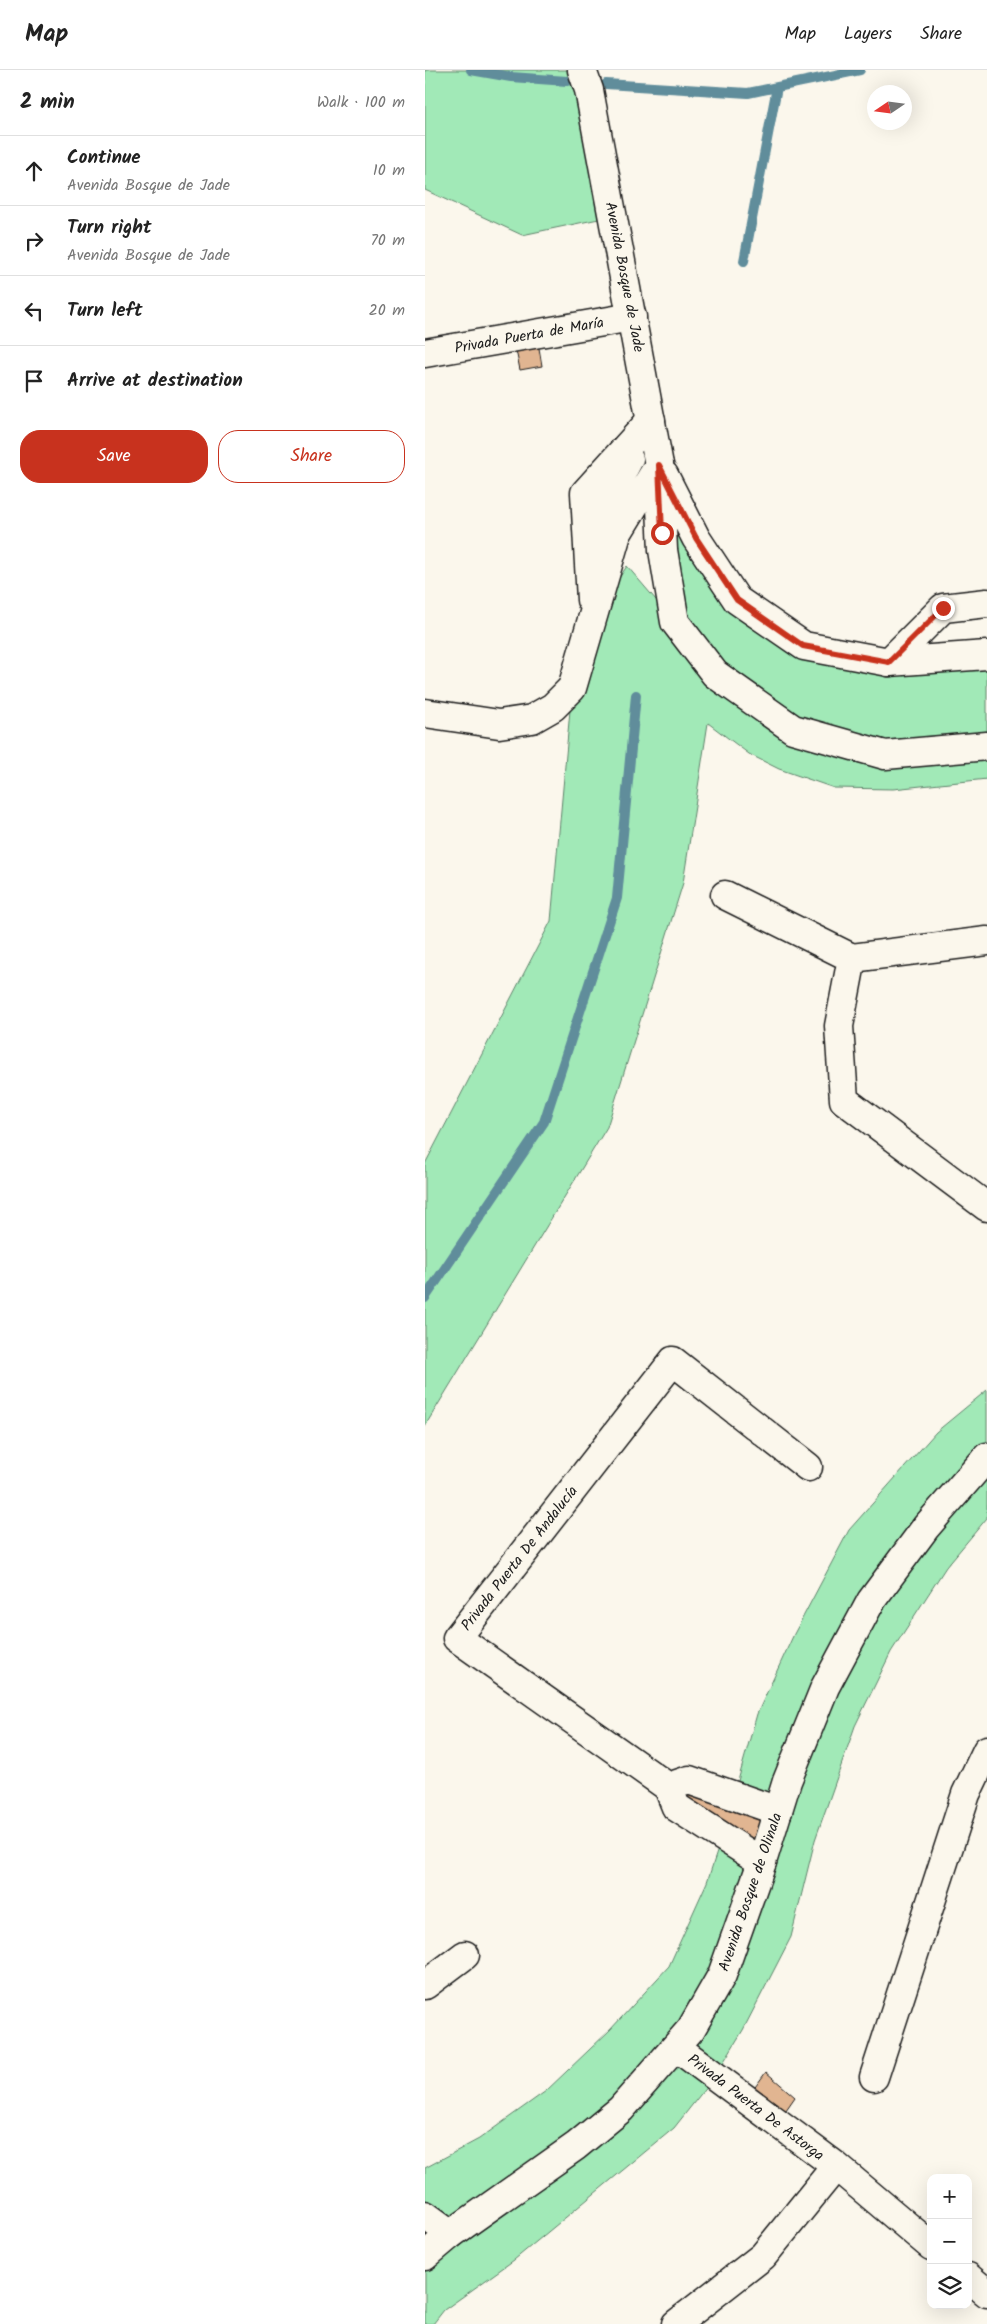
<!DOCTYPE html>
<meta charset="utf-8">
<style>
:root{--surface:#fff;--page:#f2f2f2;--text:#222;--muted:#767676;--line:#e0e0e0;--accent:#c8321e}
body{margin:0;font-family:Kalam,sans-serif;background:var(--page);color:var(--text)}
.controls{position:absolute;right:15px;bottom:15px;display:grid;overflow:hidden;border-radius:10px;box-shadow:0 5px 20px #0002}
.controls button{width:45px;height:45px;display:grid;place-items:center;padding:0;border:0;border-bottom:1px solid var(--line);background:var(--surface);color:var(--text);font:25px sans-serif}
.compass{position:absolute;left:442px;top:15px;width:45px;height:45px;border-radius:50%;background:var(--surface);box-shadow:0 5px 20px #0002;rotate:257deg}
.stop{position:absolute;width:15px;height:15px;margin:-11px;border:4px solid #c8321e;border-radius:50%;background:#fff}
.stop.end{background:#c8321e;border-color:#fff;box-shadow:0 1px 5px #0008}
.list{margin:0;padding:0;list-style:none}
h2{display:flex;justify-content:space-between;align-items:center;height:65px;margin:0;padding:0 20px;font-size:21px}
h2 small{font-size:16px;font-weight:400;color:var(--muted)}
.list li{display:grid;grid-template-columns:32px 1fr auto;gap:15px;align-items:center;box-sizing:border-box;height:70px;padding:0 20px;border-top:1px solid var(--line)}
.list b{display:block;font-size:19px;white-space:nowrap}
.list p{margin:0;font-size:16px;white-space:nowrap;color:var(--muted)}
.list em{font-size:16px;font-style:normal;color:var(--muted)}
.actions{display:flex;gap:10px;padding:15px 20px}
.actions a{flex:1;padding:11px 0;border:1px solid var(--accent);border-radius:20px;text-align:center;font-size:18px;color:var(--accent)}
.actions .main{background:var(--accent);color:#fff}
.icon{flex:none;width:28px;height:28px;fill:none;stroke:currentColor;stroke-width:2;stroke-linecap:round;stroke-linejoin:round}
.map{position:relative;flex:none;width:562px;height:2254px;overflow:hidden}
header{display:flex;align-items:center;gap:30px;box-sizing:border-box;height:70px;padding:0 25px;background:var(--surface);border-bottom:1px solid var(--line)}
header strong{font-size:24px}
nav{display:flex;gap:28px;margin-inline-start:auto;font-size:18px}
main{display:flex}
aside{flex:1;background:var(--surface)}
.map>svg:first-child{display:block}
.green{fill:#a1e9b7;stroke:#5e826a}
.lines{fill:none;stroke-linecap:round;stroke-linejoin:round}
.stream{stroke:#608d9b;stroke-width:10}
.building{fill:#e1b591;stroke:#1c1c1c}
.minor-casing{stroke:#1c1c1c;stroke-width:31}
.tertiary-casing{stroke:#1c1c1c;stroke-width:31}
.minor{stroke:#fbf7ec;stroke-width:28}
.tertiary{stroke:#fbf7ec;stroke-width:28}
.route{stroke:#c8321e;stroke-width:6}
.labels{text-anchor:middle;stroke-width:4;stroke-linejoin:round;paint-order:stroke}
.street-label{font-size:15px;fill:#1c1c1c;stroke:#fbf7ec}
</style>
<header>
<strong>Map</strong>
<nav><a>Map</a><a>Layers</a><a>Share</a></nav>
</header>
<main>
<aside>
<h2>2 min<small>Walk · 100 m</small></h2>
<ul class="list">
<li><svg class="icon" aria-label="ahead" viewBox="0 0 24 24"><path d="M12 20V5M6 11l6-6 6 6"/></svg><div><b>Continue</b><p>Avenida Bosque de Jade</p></div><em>10 m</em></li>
<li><svg class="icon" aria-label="right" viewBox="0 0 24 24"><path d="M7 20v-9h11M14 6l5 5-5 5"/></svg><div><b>Turn right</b><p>Avenida Bosque de Jade</p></div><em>70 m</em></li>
<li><svg class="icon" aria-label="left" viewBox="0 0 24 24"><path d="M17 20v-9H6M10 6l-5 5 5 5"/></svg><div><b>Turn left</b></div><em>20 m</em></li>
<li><svg class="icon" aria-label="arrive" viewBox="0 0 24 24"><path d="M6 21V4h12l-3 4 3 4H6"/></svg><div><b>Arrive at destination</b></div></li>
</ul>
<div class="actions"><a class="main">Save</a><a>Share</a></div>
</aside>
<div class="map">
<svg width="562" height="2254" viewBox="0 0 562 2254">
<rect width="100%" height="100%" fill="#fbf7ec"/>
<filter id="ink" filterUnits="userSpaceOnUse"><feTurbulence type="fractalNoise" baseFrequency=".02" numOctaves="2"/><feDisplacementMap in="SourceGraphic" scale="10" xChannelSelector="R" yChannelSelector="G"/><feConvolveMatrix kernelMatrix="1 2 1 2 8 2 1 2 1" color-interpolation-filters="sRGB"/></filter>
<g filter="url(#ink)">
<!-- green -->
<path class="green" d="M0 0H166L188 146 97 165 0 120Z
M234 395 312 530 378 576 562 585V709L468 719 409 718 354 699 324 684 283 653 258 813 182 1057 0 1356V1094L126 851 147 618 167 549 202 496 249 551Z
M562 1320V1448L521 1497 466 1582 430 1656 390 1770 366 1867 318 1960 290 2006 249 2058 89 2190 19 2240 8 2254H0V2098L54 2069 121 2021 185 1960 244 1896 282 1812 297 1767 332 1644 369 1564 424 1460 511 1362Z"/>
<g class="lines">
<!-- stream -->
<path class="stream" d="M46 0 86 7 142 11
M181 14 323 23 435 0
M319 191 352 17
M0 1228 119 1052 192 828 211 625"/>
</g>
<!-- building -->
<path class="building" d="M112 266 117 296 95 300 89 270Z
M249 1720 342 1744 330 1779Z
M341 2002 370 2027 354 2050 325 2024Z"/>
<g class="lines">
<!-- minor casing -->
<g class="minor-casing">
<path id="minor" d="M0 283 207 247
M176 483 182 430 204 389
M166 530 160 423 226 350
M464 592 518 538 562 533
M0 643 74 654 107 649 128 637 147 618 192 464 234 395
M300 825 427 888 562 871
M427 888 414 956 419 1030 562 1137
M243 1717 264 1710 353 1741
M337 1792 251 1737 243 1717 32 1568 248 1291 383 1397
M0 1915 40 1885
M251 1977 411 2096 506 2176
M449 2007 541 1724 562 1680
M0 2145 26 2164
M543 2207 562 2223
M251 2254 338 2186 411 2096"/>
</g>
<!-- tertiary casing -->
<g class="tertiary-casing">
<path id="tertiary" d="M157 0 164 20 234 395 238 480 250 552 290 604 368 659 460 685 562 676
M239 405 271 468 312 530 379 576 464 592 562 585
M0 2186 26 2164 151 2076 196 2039 266 1959 297 1905 337 1792 362 1711 400 1617 446 1531 501 1457 562 1387"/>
</g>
<!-- minor -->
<use href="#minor" class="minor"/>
<!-- tertiary -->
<use href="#tertiary" class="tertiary"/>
</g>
</g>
<g class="lines" filter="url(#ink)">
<!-- route -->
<path class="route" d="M237 463 234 395 271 468 312 530 378 576 464 592 518 538"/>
</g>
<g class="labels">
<!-- street labels -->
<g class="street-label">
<text transform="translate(200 207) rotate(79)" y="5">Avenida Bosque de Jade</text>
<text transform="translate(104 265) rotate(-10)" y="5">Privada Puerta de María</text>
<text transform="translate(94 1488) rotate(-52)" y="5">Privada Puerta De Andalucía</text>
<text transform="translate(325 1822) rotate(-71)" y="5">Avenida Bosque de Olinala</text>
<text transform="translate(331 2037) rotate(37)" y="5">Privada Puerta De Astorga</text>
</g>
</g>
</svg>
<div class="controls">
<button>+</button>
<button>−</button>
<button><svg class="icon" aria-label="layers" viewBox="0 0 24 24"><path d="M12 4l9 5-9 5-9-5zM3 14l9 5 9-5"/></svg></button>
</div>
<svg class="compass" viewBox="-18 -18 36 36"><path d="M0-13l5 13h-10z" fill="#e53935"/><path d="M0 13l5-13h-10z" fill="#767676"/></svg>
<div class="stop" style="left:237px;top:463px"></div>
<div class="stop end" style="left:518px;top:538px"></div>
</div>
</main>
